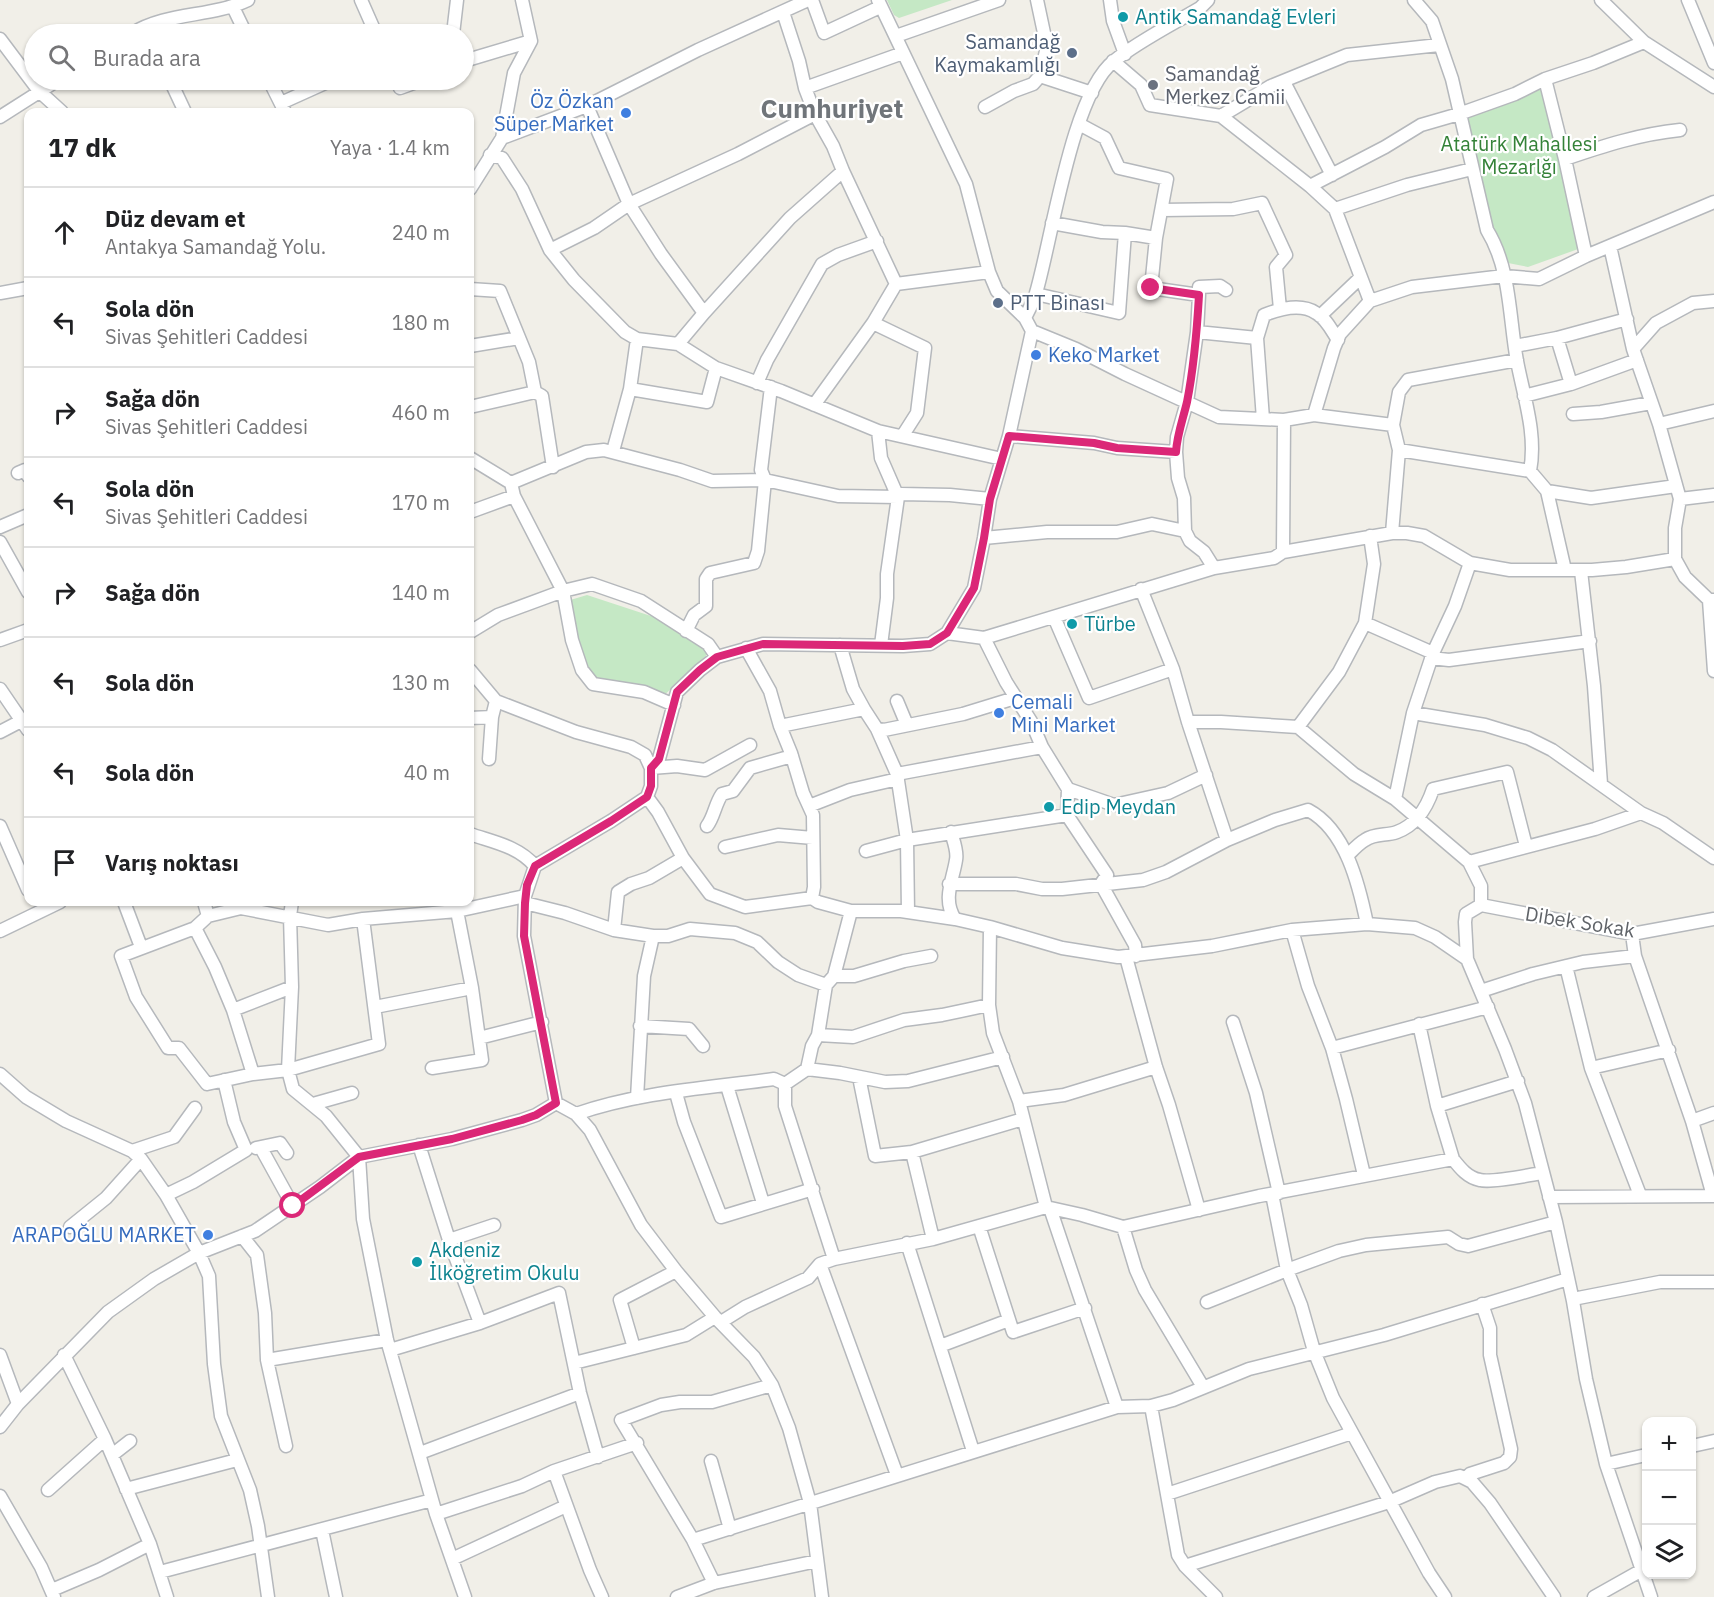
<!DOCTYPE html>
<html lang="tr">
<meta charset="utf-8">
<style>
:root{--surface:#fff;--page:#f6f6f6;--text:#202124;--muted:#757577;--line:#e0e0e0}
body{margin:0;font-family:"IBM Plex Sans",sans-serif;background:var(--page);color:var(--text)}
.controls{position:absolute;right:18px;bottom:18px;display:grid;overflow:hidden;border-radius:12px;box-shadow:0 2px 4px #0004}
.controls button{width:54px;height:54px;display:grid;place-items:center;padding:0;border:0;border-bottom:2px solid var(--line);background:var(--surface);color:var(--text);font:30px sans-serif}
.stop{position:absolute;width:18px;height:18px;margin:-14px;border:4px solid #db2777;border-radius:50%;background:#fff}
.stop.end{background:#db2777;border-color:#fff;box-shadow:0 2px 6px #0008}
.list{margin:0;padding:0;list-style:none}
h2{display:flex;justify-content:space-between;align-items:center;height:78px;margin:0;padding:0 24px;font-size:26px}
h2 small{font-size:20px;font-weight:400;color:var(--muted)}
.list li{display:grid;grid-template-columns:39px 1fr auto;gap:18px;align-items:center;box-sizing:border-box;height:90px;padding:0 24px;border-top:2px solid var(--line)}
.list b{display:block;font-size:22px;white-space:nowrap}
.list p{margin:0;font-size:20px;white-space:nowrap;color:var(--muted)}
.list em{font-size:20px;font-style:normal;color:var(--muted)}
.icon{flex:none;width:33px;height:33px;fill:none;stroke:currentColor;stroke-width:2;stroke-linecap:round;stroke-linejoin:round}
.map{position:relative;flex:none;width:1714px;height:1597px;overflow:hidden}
.search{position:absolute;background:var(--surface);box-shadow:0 2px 4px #0004;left:24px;top:24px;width:450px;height:66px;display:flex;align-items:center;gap:15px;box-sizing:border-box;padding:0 21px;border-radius:33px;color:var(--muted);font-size:22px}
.panel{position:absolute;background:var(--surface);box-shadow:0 2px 4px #0004;left:24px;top:108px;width:450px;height:798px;border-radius:12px}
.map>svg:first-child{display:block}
.green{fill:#c5e8c5}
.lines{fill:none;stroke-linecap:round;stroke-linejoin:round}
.minor-casing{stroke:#b5b8bc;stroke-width:15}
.minor{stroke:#fff;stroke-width:12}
.route{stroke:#db2777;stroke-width:8}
.culture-dot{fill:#0f9aa8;stroke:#fff;stroke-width:2}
.service-dot{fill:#5c6f8a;stroke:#fff;stroke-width:2}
.worship-dot{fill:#6b7280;stroke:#fff;stroke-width:2}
.shop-dot{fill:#3f7fe0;stroke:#fff;stroke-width:2}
.labels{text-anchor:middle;stroke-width:4.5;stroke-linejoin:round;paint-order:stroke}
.culture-label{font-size:20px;fill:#0d838f;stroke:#fff;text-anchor:start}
.service-label{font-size:20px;fill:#4e5e75;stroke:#fff;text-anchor:end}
.worship-label{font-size:20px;fill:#5b616d;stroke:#fff;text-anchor:start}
.shop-label{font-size:20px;fill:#366cbe;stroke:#fff;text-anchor:end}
.park-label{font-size:20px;fill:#348238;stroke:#fff}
.street-label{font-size:20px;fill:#5f6368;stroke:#fff}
.district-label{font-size:26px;font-weight:bold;fill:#70757a;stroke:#fff}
</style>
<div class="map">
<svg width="1714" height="1597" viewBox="0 0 1714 1597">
<rect width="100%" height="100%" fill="#f1efe8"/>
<!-- green -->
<path class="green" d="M887 0H952L899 18 894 15Z
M1550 83 1581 248 1528 267 1508 263 1486 215 1462 120Z
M587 595 657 618 712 650 657 702 596 680C578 660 574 628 567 601Z"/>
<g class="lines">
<!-- minor casing -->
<g class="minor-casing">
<path id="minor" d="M361 0 376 34
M812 0 824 33 880 7
M878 0 966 184 989 272 997 291 1025 318
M1110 0 1113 21 1125 54
M1414 0 1432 21 1452 79 1487 230C1511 269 1509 318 1517 361 1524 398 1537 434 1530 471
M1601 0 1644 42 1714 87
M1688 0 1714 63
M233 7 246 34
M783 12 799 61 805 88 815 114 833 146 843 171 896 284
M131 34C168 11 210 18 248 0
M453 34 457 0
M896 36 999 0
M0 39 39 91 62 112
M464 61 531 41
M1113 61 1141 85 1150 105 1221 116 1310 186 1335 209 1370 301
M1040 76 1092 93
M1545 79 1565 159 1586 256
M170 80 185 112
M269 80 285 112
M396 80 400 88 422 80
M1284 82 1332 175
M805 88 903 53
M281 103 332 80
M587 106 629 204 661 254 704 313
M985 107 1014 91 1033 84 1040 76 1047 47 1037 0
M1221 116 1271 86 1347 55 1439 45
M0 117 58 80
M1079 124 1105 138 1119 168 1167 179 1156 238 1151 288 1199 295 1197 332 1187 402 1177 437 1176 452 1178 478 1184 498 1185 531 1190 541 1204 552 1214 568
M502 138 587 106 698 50 808 0
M490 155 502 158 522 189 550 250 574 280 625 332 637 339 678 344 716 368 781 391 878 431 1002 459
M1565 159C1603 146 1640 134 1680 130
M1310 186 1385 147 1421 125 1459 114 1515 94 1545 79 1593 63 1644 42
M470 189 502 138 514 73 531 41 522 0
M1335 209 1407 185 1472 169
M1162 210 1233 209 1262 203 1286 255 1276 267 1280 309
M1052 223 1102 232 1125 233 1156 238
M1610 246 1633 349 1659 424 1680 499 1675 528V559
M550 250 594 228 629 204 738 154 815 114
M470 289 500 291 529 362 535 392 470 407
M0 293 28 288
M1036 294 1119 313 1125 233
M1199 295V287L1220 286 1226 290
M1320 316 1360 278
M873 323 925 348 917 413 903 435
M1032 331 1076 349 1125 374 1219 417 1284 420 1314 415 1393 425
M1197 332 1257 338
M678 344 704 313 790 218 843 171
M470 346 519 338
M1515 346 1557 338 1627 319
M1633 349 1656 323 1693 303 1714 301
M757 383 767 360 822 264 838 255 877 241
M1571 384 1637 360
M630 389 707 402 716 368
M535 392 542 396 553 467
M1524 396 1571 384 1557 338
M814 405 873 323 896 284 989 272
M1573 414 1601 412 1651 403
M1314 415 1334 348 1340 334 1370 301 1412 287 1504 276 1539 279 1586 256 1714 202
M1263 419 1257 338 1264 315C1279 309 1301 303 1316 313 1326 318 1332 331 1338 340
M1659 424 1714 411
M878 431 881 458 898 497 887 574V598L881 645
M1009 436 1094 443 1117 448 1176 452
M1399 450 1530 471 1547 491 1565 570
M613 451 630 389 637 339
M470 458 511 483 514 496 563 591 572 640 582 670 593 684 644 692 674 705
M18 473 25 470 28 476
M511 483 586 452 604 450 680 470 712 481 765 480 838 496 898 497 901 494 950 495 990 499
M1547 491 1591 498 1676 486
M1680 499 1714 495
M470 512 514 496
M0 527 28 515
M1392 533 1399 450 1393 425 1399 392 1408 380 1517 360
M984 538 1047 532H1117L1152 524 1185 531
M0 542 28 592
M1283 552 1284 420
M1581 571 1594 686 1601 784
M1141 589 1173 669 1188 722 1227 840
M1709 600 1714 671
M1054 617 1089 698 1173 669
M1365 623 1433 653
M686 631 694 615 706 606V579L710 573 754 563 758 551 765 480 761 470 771 387
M470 632 498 615 563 591 592 584 641 601 708 644 717 657
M947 633 984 638 1006 682 1032 723 1042 747 1068 789 1067 815 1107 875 1101 884 1135 945 1136 956
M984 638 1214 568 1274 558 1283 552 1392 533H1407L1424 536 1470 563 1510 570H1592L1626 567 1675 559 1685 577 1709 600H1714
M0 640 28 630
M840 645 853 689 864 709
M746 648 770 691 780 726 791 753 803 793 813 815 814 887 812 898
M1431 658 1449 660 1590 641
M470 670 496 701 576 732 631 747 645 755 651 768 677 766 705 770 750 745
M0 689 28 730
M897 701 907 725
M1413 713 1485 725 1528 738 1552 750 1641 813 1663 823 1714 858
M470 718 492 717
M1188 722H1221L1298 727 1354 774 1395 799 1469 862 1481 886V905L1466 914 1465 922 1467 959
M780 726 864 709 877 729 897 774 907 840 1067 815
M1298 727 1339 672 1365 623 1374 564 1370 536
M877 729 884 730 963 714 1015 698
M0 732 21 721
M489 759 492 717 496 701
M897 774 1042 747
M1068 789 1114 805 1168 793 1206 775
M647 797 658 812 683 858 710 894 745 907 812 898 818 902 851 911H901L955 919 990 927 1062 948 1118 957 1212 946 1292 930 1367 924 1415 928 1435 937 1467 959 1505 1049 1525 1103 1556 1222 1573 1301 1586 1379 1606 1464 1651 1597
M1395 799 1413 713 1433 653 1455 606 1470 563
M809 806 850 790 898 779
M0 826 28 890
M707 826C714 817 715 804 722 794L733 791 750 768 792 756
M951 832C953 840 958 851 956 860 953 880 942 899 955 919
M470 834C493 842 518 846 535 866
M725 847 778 835 813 838
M866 851 907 840 908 912
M1347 856C1352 851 1358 844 1365 840 1375 833 1386 836 1397 832 1416 825 1427 807 1433 789L1507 772 1526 846
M1469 862 1595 829 1641 813
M949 884H1016L1042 889H1062L1143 880 1166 872 1227 840 1275 820 1308 810C1346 830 1359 885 1367 924
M124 902 141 947
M204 902 208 916
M292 902 290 916 292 987 288 1070 293 1089 326 1116 359 1157 363 1219 387 1340 436 1514 465 1597
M525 903 565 913 614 930 653 936H668L690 929 735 933 757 942 778 962 798 975 826 985
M1481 905 1632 934 1714 919
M363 919 379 1044 288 1070 253 1074 207 1084 179 1048H168L136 997 121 956 195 928 208 916 241 908 328 925 363 919 457 911 525 896
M990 927 989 1005 993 1033 1019 1101 1046 1207
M195 928 215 967 233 1010 253 1074
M614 930 618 892 631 884 649 878 683 858
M1292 930 1308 986 1332 1048 1346 1099 1364 1175
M0 931 60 902
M1632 934 1635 956 1692 1121 1713 1196
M1126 957 1156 1067 1169 1105 1199 1210
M1566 966 1591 1068
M834 976H854L904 961 931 956
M1481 991 1533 974 1583 962 1635 956
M375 1007 472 988
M233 1010 292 987
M1233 1022 1256 1093 1279 1193
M1419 1024 1437 1106 1453 1159
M640 1026 689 1029 703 1046
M818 1035 853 1037 904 1020 942 1015 989 1005
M479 1038 542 1022
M1332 1048 1488 1007
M432 1068 482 1060 472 988 457 911
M807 1069 812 1046 818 1035 826 985 834 976 851 911
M0 1074 26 1097 66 1121 132 1151 141 1159 166 1195 199 1253 209 1276 214 1364 221 1416 250 1490 258 1526 268 1597
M859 1077 875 1156 912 1152 1023 1119
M785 1084V1106L834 1259
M727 1086 763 1203
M676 1093 684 1122 721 1217 813 1189
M637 1098 644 976 653 936
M1019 1101 1064 1095 1156 1067
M556 1103 524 936 525 896 535 866 611 821 647 797 651 786V768L659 759 677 692 700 670 717 657 763 644 903 646 930 644 947 633 974 588 984 538 990 499 1009 436 1032 331 1025 318C1029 309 1034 301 1036 293 1052 239 1072 93 1114 61 1139 41 1173 24 1200 8L1208 0
M556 1103 576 1114 590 1130 641 1225 676 1271 715 1317 754 1357 772 1385 789 1428 810 1503 822 1597
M313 1104 352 1093
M1437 1106 1518 1081
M576 1114C639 1092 708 1088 774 1079L785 1084 807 1069 840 1073 885 1082 908 1081 1003 1057
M1692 1121 1714 1113
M419 1145 449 1240 480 1323
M256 1148 280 1143 287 1153
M261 1148 293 1206
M132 1151 174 1137 195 1108
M912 1152 933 1239
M166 1195 193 1182 246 1150 234 1122 224 1080
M1640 1195 1591 1068 1669 1050
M1549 1197 1714 1196
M1050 1208 1117 1407
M979 1226 1013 1332 1085 1308
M70 1227 106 1198 141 1159
M1123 1227 1136 1270 1145 1290 1203 1387
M242 1236 257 1255 265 1313 267 1360 387 1340
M449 1240 494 1225
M907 1243 973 1451
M820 1264 897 1475
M1573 1299 1660 1282H1714
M1207 1302 1287 1270 1272 1194
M721 1322 745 1307 808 1278 820 1264 834 1259 933 1239 1046 1207 1082 1215 1123 1227 1259 1196 1453 1159C1460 1168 1468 1178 1480 1180 1492 1183 1528 1175 1543 1173
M940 1346 1009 1320
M634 1348 620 1300 676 1271
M390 1350 480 1323 559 1293 580 1393 598 1457
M0 1355 18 1404
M64 1355 105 1439 150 1544 167 1597
M267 1360 286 1446
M574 1363 686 1335 715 1317
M1151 1406 1178 1555 1185 1566 1216 1597
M0 1427 18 1404 108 1312 154 1279 199 1253 255 1231 320 1187 359 1157 452 1139 522 1120 536 1115 556 1103
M1692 1446 1714 1441
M420 1453 580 1393
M112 1455 130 1441
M711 1461 730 1529
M1606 1464 1646 1455
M554 1471 590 1570 602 1597
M1467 1477 1470 1474 1504 1463 1510 1457 1511 1449 1490 1355V1328L1482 1304
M126 1489 237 1460
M48 1490 105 1439
M1167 1494 1352 1433
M0 1496 41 1567 54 1597
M436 1514 522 1486 554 1471 637 1443
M322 1530 336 1597
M693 1540 1117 1407 1151 1406 1173 1400 1249 1369 1384 1335 1568 1279
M452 1559 566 1506
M1185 1566 1389 1502 1435 1482 1460 1476 1472 1482 1490 1503 1554 1597
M160 1572 432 1500
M714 1583 693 1540 621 1420 661 1405 680 1402H712L772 1385
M52 1590 99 1570 150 1544
M677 1597 714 1583 817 1561
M1445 1597 1429 1573 1333 1398 1314 1351 1301 1305 1287 1270 1339 1251 1366 1245 1448 1237 1459 1244 1468 1246 1556 1222
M1594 1597 1642 1570"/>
</g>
<!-- minor -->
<use href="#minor" class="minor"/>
</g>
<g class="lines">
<!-- route -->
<path class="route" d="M293 1206 359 1157 452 1139 522 1120 536 1115 556 1103 524 936 525 903 527 885 535 866 611 821 647 797 651 786V768L659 759 677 692 700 670 717 657 763 644 903 646 930 644 947 633 974 588 984 538 990 499 1009 436 1094 443 1117 448 1176 452C1177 435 1183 419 1187 402 1194 367 1197 330 1199 295L1151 288"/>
</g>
<!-- markers -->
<g class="culture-dot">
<circle cx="1123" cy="17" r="6"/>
<circle cx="1072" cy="624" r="6"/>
<circle cx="1049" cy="807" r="6"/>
<circle cx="417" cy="1262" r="6"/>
</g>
<g class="service-dot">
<circle cx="1072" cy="53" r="6"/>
<circle cx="998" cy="303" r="6"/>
</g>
<circle class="worship-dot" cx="1153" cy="85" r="6"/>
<g class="shop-dot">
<circle cx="626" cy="113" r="6"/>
<circle cx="1036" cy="355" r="6"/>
<circle cx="999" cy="713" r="6"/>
<circle cx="208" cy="1235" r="6"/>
</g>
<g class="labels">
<!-- culture labels -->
<g class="culture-label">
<text x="1135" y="24">Antik Samandağ Evleri</text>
<text x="1084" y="631">Türbe</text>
<text x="1061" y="814">Edip Meydan</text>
<text x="429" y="1257">Akdeniz<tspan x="429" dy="23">İlköğretim Okulu</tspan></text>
</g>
<!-- service labels -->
<g class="service-label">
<text x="1060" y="49">Samandağ<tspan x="1060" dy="23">Kaymakamlığı</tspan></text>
<text x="1010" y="310" text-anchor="start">PTT Binası</text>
</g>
<!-- worship labels -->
<g class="worship-label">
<text x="1165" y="81">Samandağ<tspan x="1165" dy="23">Merkez Camii</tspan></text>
</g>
<!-- shop labels -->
<g class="shop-label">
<text x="614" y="108">Öz Özkan<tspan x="614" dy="23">Süper Market</tspan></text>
<text x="1048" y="362" text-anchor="start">Keko Market</text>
<text x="1011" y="709" text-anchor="start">Cemali<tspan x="1011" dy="23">Mini Market</tspan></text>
<text x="196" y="1242">ARAPOĞLU MARKET</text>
</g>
<!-- park labels -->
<g class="park-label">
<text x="1519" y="151">Atatürk Mahallesi<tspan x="1519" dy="23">Mezarlğı</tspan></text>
</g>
<!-- street labels -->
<g class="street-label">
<text transform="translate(1580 922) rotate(9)" y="7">Dibek Sokak</text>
</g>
<!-- district labels -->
<g class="district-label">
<text x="832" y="118">Cumhuriyet</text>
</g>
</g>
</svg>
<div class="controls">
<button>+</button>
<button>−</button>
<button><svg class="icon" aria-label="layers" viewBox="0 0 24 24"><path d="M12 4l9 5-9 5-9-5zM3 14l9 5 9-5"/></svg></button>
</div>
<div class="stop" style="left:293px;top:1206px"></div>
<div class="stop end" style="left:1151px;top:288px"></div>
<div class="search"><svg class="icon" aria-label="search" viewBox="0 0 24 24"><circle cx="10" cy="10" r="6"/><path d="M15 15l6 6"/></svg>Burada ara</div>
<section class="panel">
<h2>17 dk<small>Yaya · 1.4 km</small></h2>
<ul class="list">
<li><svg class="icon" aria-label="ahead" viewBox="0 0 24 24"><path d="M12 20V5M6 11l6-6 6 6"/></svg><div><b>Düz devam et</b><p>Antakya Samandağ Yolu.</p></div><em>240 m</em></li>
<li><svg class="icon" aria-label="left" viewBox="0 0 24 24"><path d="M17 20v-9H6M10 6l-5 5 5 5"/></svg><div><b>Sola dön</b><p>Sivas Şehitleri Caddesi</p></div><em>180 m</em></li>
<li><svg class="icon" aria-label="right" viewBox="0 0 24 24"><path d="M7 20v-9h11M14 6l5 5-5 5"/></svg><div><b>Sağa dön</b><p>Sivas Şehitleri Caddesi</p></div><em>460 m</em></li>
<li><svg class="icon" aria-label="left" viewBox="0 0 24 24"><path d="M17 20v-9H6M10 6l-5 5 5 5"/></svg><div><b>Sola dön</b><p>Sivas Şehitleri Caddesi</p></div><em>170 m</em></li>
<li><svg class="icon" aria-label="right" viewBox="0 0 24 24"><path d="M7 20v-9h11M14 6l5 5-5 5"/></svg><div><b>Sağa dön</b></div><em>140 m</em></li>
<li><svg class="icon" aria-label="left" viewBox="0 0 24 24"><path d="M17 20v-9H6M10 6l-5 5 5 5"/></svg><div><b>Sola dön</b></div><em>130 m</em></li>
<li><svg class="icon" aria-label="left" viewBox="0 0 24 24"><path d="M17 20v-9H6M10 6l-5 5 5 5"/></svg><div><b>Sola dön</b></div><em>40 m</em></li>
<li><svg class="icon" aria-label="arrive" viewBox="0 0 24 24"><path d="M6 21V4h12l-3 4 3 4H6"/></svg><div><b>Varış noktası</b></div></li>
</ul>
</section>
</div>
